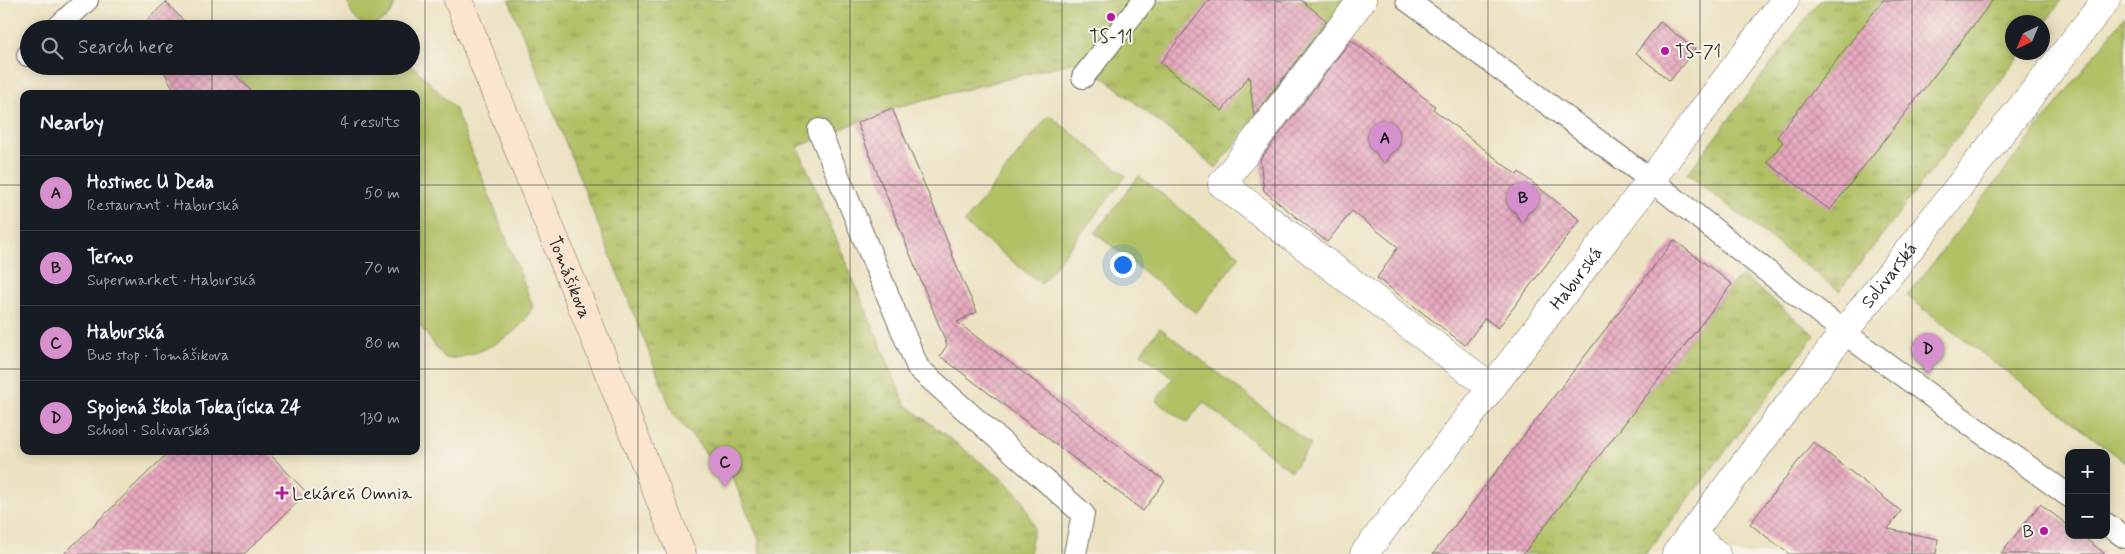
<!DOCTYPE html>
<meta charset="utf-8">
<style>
:root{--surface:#171b24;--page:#20242c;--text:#f1f3f6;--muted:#9ea1a6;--line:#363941;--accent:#d690ce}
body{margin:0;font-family:Mynerve,sans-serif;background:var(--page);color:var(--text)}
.controls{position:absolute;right:15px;bottom:15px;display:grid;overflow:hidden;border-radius:10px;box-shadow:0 2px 12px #0003}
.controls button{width:45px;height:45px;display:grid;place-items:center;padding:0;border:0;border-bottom:1px solid var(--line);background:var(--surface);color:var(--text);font:25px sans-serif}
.compass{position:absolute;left:2005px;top:15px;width:45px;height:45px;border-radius:50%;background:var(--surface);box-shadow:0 2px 12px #0003;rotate:224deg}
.you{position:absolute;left:1122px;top:264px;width:18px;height:18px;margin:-12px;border:4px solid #fff;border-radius:50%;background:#1a73e8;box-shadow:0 0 0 8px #1a73e833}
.badge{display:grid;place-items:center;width:32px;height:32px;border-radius:50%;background:var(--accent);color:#111;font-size:16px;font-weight:700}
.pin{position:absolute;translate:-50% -41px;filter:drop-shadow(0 1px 2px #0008)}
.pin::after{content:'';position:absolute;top:26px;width:18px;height:15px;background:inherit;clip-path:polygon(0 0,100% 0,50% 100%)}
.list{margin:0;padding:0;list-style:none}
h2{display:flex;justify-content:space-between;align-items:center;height:65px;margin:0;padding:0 20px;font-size:21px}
h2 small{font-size:16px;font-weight:400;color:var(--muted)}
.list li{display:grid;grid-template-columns:32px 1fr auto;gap:15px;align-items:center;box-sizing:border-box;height:75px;padding:0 20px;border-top:1px solid var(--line)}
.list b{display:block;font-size:19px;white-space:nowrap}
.list p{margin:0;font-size:16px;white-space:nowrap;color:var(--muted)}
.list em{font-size:16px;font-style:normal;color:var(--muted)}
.icon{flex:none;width:28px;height:28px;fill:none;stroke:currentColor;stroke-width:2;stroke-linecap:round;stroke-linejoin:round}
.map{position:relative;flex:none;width:2125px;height:554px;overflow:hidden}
.search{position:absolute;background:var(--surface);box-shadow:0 2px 12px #0003;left:20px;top:20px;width:400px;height:55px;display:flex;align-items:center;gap:12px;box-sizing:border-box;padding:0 18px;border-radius:28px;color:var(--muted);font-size:19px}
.panel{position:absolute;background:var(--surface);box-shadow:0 2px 12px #0003;left:20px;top:90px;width:400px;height:365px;border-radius:10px}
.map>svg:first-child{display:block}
.grass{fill:#b0c063;stroke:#6e7647}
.park{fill:url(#park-tufts);stroke:#6e7647}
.building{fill:url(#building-cross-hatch)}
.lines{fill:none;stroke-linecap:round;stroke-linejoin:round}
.service-casing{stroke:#6f6b60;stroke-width:24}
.minor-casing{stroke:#6f6b60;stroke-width:29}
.secondary-casing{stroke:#6f6b60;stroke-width:29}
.service{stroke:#fff;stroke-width:22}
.minor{stroke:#fff;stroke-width:28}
.secondary{stroke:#fce5cf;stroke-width:28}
.grid{fill:none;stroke:#2b2b2b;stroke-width:1;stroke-opacity:0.55}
.poi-dot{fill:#b5179e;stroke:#f7f3e8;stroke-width:2}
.labels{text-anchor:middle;stroke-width:4;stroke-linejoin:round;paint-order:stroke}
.poi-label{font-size:18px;fill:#2b2b2b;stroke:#f7f3e8;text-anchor:start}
.street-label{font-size:18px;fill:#2b2b2b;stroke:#f7f3e8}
</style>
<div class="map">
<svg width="2125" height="554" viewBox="0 0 2125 554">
<defs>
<pattern id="park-tufts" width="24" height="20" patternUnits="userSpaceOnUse" patternTransform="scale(1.25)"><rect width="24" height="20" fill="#b0c063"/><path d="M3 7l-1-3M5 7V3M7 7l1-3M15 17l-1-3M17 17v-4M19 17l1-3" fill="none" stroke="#8f9c52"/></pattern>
<pattern id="building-cross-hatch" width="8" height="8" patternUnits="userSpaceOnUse" patternTransform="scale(1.25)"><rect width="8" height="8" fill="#e8a8c0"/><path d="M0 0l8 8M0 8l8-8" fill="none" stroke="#bc899c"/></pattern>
</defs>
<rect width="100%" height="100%" fill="#f7f3e8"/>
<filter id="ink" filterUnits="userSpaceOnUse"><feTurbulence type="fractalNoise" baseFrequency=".02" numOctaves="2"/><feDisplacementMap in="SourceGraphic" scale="10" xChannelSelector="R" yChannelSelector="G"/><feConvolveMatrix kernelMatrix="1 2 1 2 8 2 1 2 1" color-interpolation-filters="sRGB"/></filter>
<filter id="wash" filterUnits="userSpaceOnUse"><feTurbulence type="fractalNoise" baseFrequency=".0096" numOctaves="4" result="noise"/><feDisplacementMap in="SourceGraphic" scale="20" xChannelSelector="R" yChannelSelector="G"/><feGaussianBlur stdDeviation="1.12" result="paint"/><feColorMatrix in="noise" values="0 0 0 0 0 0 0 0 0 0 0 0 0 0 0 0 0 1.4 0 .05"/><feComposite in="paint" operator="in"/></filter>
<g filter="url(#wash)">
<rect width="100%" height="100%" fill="#ece2c2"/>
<!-- grass -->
<path class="grass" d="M349 0H394C395 23 361 35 351 12 349 8 349 4 349 0Z
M2125 16V462L1907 296Z
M227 66H411L416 69 455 109 533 306C529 313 525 321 520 326 505 341 467 361 445 358L416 321V248L423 242 416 235V94H254Z
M1049 115 1126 176 1041 284 964 223Z
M1139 176 1240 256 1196 313 1095 233Z
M1160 328 1311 445 1291 471 1203 402 1187 423 1156 401 1173 378 1141 353Z"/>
<!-- park -->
<path class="park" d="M509 0H1347L1216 168 1082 60 892 108 798 147 905 404 1005 481 1023 500 1034 527 1029 554H760L759 540 724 457H709L673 413Z
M1820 0H2062L2043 25 2042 22H2012V52L2022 53 1839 291 1687 174Z
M1743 276 1815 335 1646 554H1523L1732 284Z"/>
<g id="blocks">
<!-- building -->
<path class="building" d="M1209 0H1301L1327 21 1254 116 1249 76 1222 111 1160 63Z
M1883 0H1993L1830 210 1767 162 1783 142 1777 137Z
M166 2 191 29H140L139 28Z
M1660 22 1695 49 1670 81 1636 53Z
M1351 40 1435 106 1433 109 1517 175 1519 172 1580 220 1498 328 1485 318 1465 345 1377 278 1398 247 1352 211 1327 242 1264 191 1260 160Z
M161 66H227L254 94H176Z
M892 108 936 212 961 277 977 312 957 322 1165 481 1143 511 940 356 947 345 857 123Z
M1674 240 1732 284 1645 397 1523 554H1433Z
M1813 442 1901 511 1888 529 1938 539 1936 554H1789L1750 524Z
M170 451H267L307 493 244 554H64Z
M2040 504 2069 526V535H2081L2105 554H2001Z"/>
</g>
</g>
<g filter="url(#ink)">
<use href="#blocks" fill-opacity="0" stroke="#6f6b60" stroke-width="1"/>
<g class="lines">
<!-- service casing -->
<g class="service-casing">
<path id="service" d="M1407 0 1651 180 1862 346 2069 496
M56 29 87 0
M28 55H29
M1083 77 1144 0
M819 130 918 368 1083 514 1075 554
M2106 524 2125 537"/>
</g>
<!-- minor casing -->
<g class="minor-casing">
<g id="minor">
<path d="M1362 0 1222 184 1492 388"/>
<path d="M1691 534 1716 554"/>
<path id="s1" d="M1364 554 1651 180 1785 0"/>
<path id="s2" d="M1676 554 1844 332 2106 0"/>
</g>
</g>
<!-- secondary casing -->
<g class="secondary-casing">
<g id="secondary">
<path id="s3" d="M458 0 682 554"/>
</g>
</g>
<!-- service -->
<use href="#service" class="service"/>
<!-- minor -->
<use href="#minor" class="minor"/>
<!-- secondary -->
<use href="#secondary" class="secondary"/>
</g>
</g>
<!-- grid -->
<path class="grid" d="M212 0V29M425 0V554M638 0V554M850 0V554M1062 0V554M1275 0V554M1488 0V554M1700 0V554M1912 0V554M212 66V94M0 185H24M416 185H2125M0 369H24M416 369H2125M212 451V554"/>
<!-- markers -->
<g class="poi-dot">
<circle cx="1111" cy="17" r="5"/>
<circle cx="1665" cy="51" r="5"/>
<path d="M279.5 485.5h5v5h5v5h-5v5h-5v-5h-5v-5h5z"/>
<circle cx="2044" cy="531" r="5"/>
</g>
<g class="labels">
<!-- poi labels -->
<g class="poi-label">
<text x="1111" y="42" text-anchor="middle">TS-11</text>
<text x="1675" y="57">TS-71</text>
<text x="292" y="499">Lekáreň Omnia</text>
<text x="2034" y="537" text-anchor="end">B</text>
</g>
<!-- street labels -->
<g class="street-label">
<text dy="6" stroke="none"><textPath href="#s2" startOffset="351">Solivarská</textPath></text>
<text dy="6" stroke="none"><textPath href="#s3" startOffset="299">Tomášikova</textPath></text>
<text dy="6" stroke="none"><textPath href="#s1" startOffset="348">Haburská</textPath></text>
</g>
</g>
</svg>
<div class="controls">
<button>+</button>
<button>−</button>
</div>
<svg class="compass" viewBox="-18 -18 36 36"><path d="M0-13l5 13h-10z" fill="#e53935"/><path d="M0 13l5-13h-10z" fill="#9ea1a6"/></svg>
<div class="you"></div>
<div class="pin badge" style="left:1385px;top:163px">A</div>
<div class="pin badge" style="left:1523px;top:223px">B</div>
<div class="pin badge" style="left:725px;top:487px">C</div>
<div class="pin badge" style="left:1928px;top:374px">D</div>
<div class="search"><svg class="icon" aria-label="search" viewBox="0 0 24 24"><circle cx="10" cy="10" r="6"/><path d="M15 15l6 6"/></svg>Search here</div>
<section class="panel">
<h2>Nearby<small>4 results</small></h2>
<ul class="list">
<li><span class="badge">A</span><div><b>Hostinec U Deda</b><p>Restaurant · Haburská</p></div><em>50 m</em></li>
<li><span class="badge">B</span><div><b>Terno</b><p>Supermarket · Haburská</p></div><em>70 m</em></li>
<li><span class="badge">C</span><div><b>Haburská</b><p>Bus stop · Tomášikova</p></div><em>80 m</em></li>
<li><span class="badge">D</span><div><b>Spojená škola Tokajícka 24</b><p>School · Solivarská</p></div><em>130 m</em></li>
</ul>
</section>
</div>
